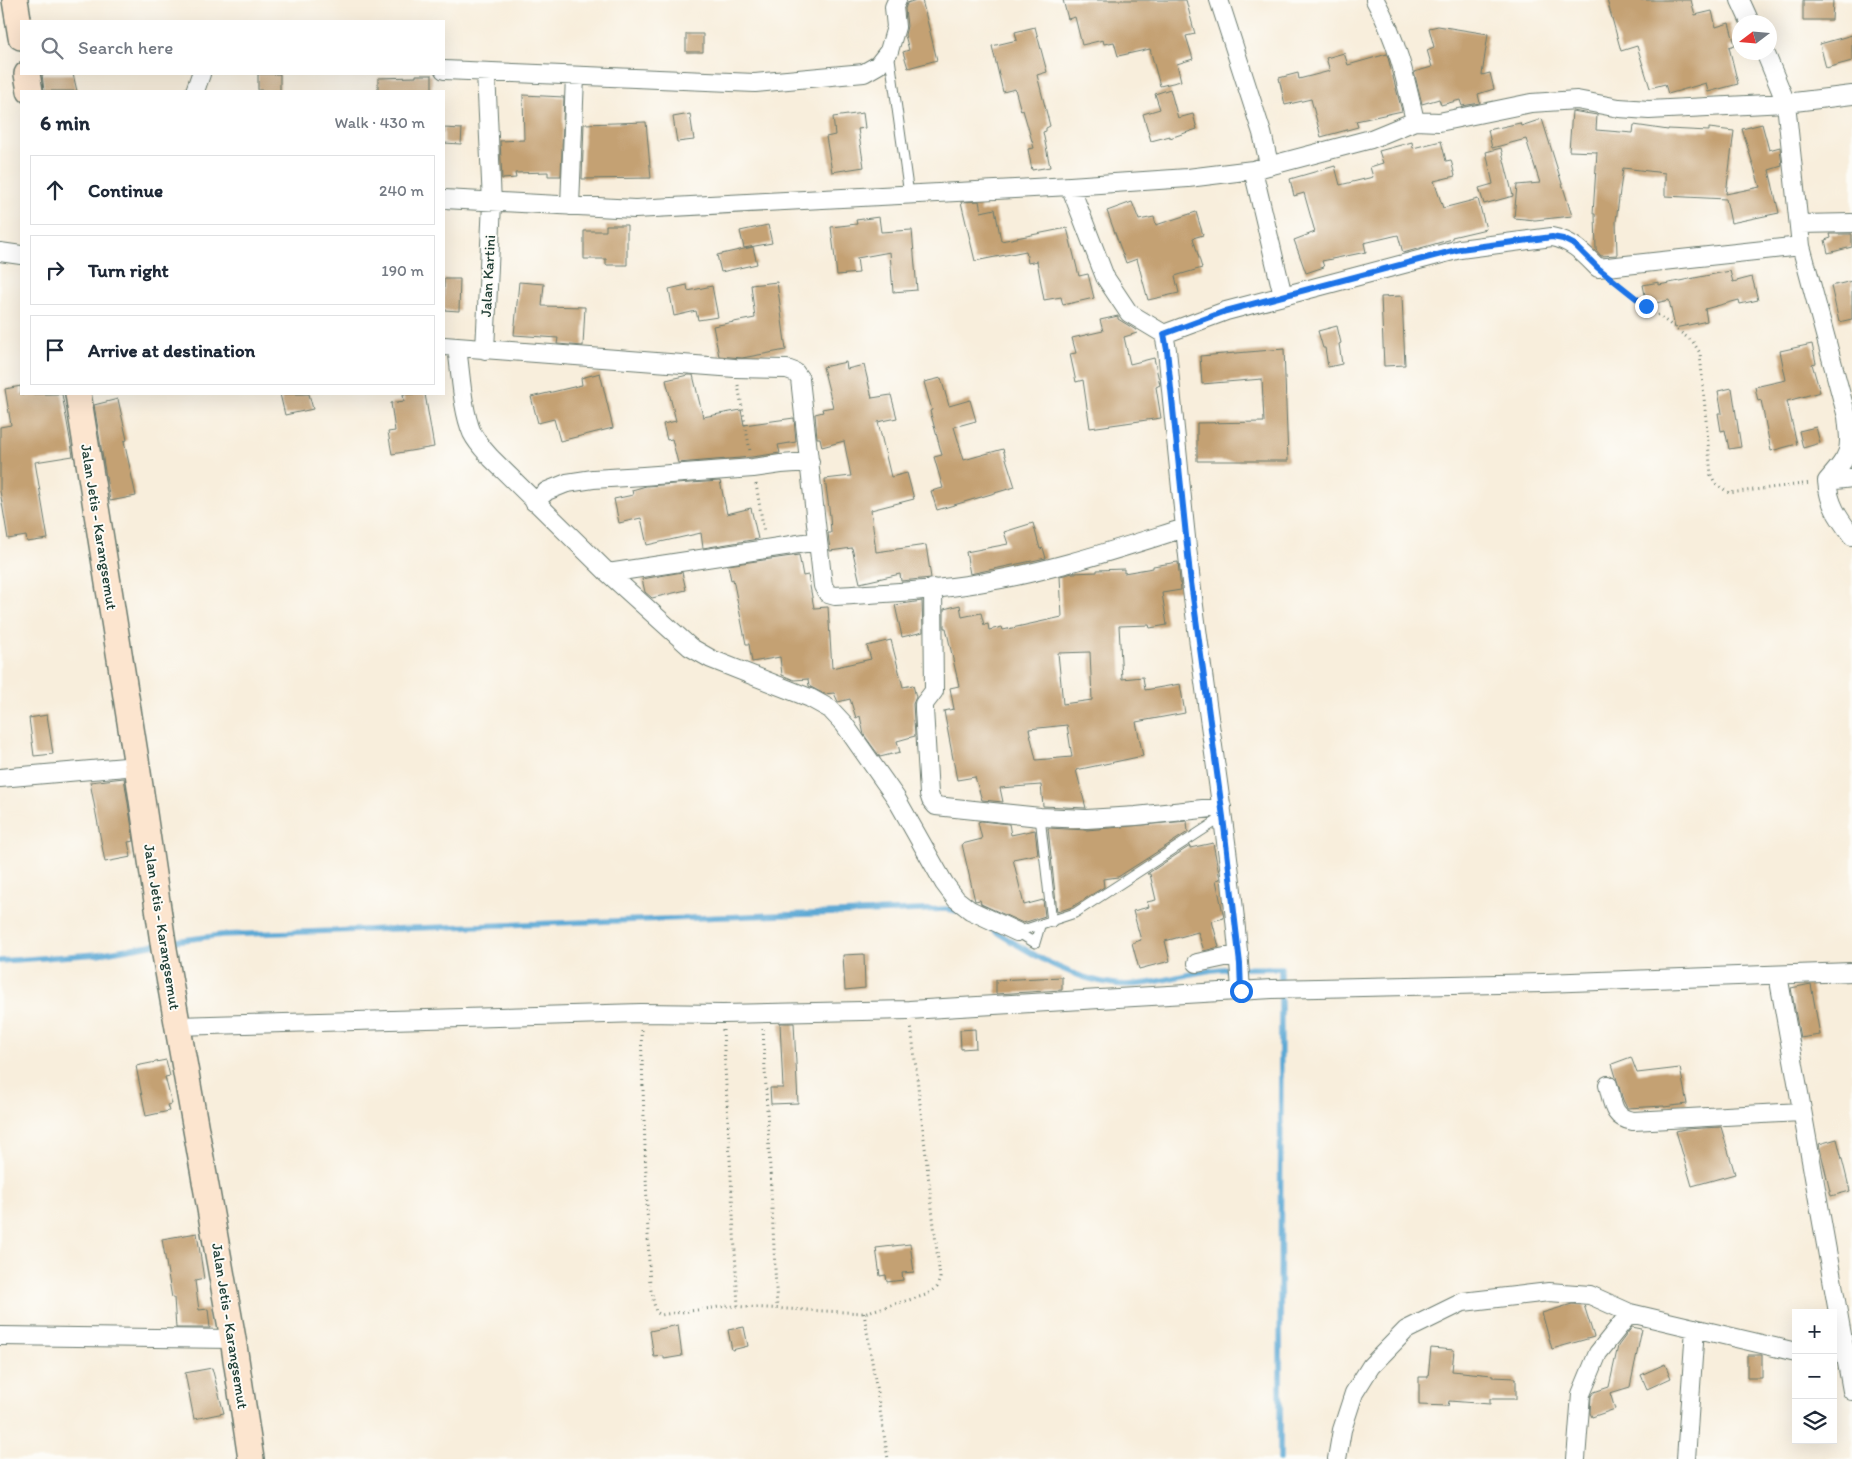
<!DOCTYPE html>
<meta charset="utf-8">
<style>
:root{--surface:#fff;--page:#f2f2f3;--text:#1f2937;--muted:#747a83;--line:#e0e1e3}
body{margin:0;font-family:Itim,sans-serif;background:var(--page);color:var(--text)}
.controls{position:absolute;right:15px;bottom:15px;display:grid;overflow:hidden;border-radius:0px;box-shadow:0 5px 20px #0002}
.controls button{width:45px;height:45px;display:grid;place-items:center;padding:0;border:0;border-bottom:1px solid var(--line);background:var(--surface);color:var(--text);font:25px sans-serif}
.compass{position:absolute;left:1732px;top:15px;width:45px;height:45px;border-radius:50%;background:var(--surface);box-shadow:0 5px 20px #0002;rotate:254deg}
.stop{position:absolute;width:15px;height:15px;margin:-11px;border:4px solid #1a73e8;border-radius:50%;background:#fff}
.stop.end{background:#1a73e8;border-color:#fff;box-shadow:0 1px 5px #0008}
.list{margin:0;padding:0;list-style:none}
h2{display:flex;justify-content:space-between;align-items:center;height:65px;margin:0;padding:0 20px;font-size:21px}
h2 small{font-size:16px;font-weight:400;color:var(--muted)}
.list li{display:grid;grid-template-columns:32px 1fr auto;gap:15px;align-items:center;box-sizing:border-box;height:70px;margin:0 10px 10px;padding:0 10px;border:1px solid var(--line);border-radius:0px}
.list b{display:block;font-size:19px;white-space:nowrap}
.list em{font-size:16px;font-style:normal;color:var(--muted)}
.icon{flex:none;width:28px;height:28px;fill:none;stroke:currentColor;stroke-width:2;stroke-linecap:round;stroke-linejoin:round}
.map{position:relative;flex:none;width:1852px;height:1459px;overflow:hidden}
.search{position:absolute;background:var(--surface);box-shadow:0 5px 20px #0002;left:20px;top:20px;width:425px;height:55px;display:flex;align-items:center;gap:12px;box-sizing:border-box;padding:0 18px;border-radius:0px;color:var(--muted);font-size:19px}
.panel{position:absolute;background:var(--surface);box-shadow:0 5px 20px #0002;left:20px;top:90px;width:425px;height:305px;border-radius:0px}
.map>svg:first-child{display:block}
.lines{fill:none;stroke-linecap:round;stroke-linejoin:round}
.stream{stroke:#5ca8d4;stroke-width:5.5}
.building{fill:#c4a173;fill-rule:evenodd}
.service-casing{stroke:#6b7b6f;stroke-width:11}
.minor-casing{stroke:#6b7b6f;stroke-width:20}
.secondary-casing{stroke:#6b7b6f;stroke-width:28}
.path{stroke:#6b7b6f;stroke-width:3;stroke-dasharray:1 4;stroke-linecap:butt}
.service{stroke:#fff;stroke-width:9}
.minor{stroke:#fff;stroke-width:18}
.secondary{stroke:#fce5cf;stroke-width:25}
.route{stroke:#1a73e8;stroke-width:6}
.labels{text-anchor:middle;stroke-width:4;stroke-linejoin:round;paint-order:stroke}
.street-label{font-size:15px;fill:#1f3d34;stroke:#fdfcf7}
</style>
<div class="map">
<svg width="1852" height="1459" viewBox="0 0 1852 1459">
<rect width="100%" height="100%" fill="#fdfcf7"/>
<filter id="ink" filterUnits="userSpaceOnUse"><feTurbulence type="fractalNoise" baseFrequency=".02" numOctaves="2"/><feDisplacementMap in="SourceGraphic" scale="10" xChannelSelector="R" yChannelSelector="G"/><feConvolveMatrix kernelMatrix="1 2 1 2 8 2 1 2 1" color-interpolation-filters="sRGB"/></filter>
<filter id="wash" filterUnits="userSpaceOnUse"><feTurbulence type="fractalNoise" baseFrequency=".0096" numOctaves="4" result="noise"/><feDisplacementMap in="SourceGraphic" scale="20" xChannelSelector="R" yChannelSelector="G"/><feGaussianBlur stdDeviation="1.12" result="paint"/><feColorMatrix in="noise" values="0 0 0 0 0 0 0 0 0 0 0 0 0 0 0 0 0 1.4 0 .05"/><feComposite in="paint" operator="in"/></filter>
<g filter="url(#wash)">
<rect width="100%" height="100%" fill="#f8eedc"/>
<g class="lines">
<!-- stream -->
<path class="stream" d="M988 927C1028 951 1068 979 1115 984 1148 988 1180 974 1213 970 1235 967 1259 969 1281 968L1280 1459
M168 942 222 935 948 909 965 913
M0 961 98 954 157 944"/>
</g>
<g id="blocks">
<!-- building -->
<path class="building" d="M916 0H922L937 60 908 68 903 52 909 50 905 35 907 26 905 9 907 3Z
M1063 0H1186L1195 34 1186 36 1193 59 1177 64 1181 81 1160 86 1150 49 1118 56 1114 42 1104 44 1103 40 1082 45 1075 17 1068 19Z
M1607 0H1691L1695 15 1712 11 1716 27 1729 23 1735 45 1729 47 1738 84 1708 92 1706 83 1668 94 1665 84 1650 88 1637 46 1621 51Z
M1803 0H1833L1832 20H1803Z
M1438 26 1488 34 1482 75 1490 73 1494 89 1478 94 1480 103 1462 106 1460 100 1441 105 1439 99 1422 104 1414 72 1432 67 1427 50 1434 47 1429 28Z
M1035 27 1047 72 1037 75 1050 126 1046 128V131L1043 132 1050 167 1032 170 1028 149 1034 148 1023 110 1021 111 1015 89 1003 92 992 46 1017 40 1015 32Z
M686 34H703V52H686Z
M1852 35V61L1826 68 1820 44Z
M1344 53 1348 65 1387 54 1402 111 1356 121 1358 127 1321 137 1311 99 1285 105 1279 78 1298 73 1299 79 1330 71 1326 58Z
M42 74H73L77 91H44Z
M258 74H280V91L258 90Z
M416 75H432V91H378V78L416 77Z
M1170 89 1178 118 1193 114 1197 129 1170 138V136L1151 141 1143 114 1160 109 1155 94Z
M523 95 564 97 561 176H548V172L515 173 516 178 502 179 500 141 524 140Z
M1572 111 1597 115 1596 130 1633 133 1634 125 1668 130V129L1709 131V128L1734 131 1726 194 1760 187 1742 129 1762 124 1769 150 1780 147 1782 166 1769 170 1779 213 1731 223 1726 199 1665 196V173L1623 168 1616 221 1617 255 1601 256 1596 250 1595 214H1593L1597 152 1569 151Z
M863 113 865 128 858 129 864 167 832 172 826 137 835 135 833 117Z
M690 114 694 140 677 142 673 117Z
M1542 119 1572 216 1535 220 1514 218 1517 185 1540 183 1526 139 1492 148 1488 130 1520 123 1521 126Z
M646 122 651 178 582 179 584 124Z
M444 128 462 129 461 144 444 143Z
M1441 141 1446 161 1451 160 1455 176 1434 181 1443 208 1478 199 1486 229 1452 237V239L1403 253 1398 235 1364 243 1366 252 1322 261 1324 267 1306 273 1294 240 1315 232 1304 193 1294 196 1290 179 1335 166 1340 185 1373 177 1370 167 1383 163 1379 151 1412 142 1413 148Z
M1501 148 1513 196 1484 204 1479 188 1493 184 1486 152Z
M979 201 981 212 995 209 1001 241 1067 228 1079 276 1088 274 1094 298 1063 305 1061 297 1044 300 1037 261 1028 263 1026 251 975 261 961 202Z
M1132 202 1139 220 1154 217 1156 225 1196 212 1203 235 1193 238 1202 268 1175 276 1179 293 1148 300 1137 259 1126 263 1107 211Z
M879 217 881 232 912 230 917 290 893 292 890 252 857 258 859 273 837 275 831 227 857 224 856 220Z
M606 225H627V265H606V259H584V231H606Z
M768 225 772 243 744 248 740 231Z
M1830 234H1852V247L1828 253 1825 240 1831 238Z
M753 247 757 264 721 272 717 255Z
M1730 271 1733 282 1752 277 1758 300 1740 304 1739 300 1705 309 1707 321 1675 328 1669 300 1647 305 1643 285 1659 282V285Z
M444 279H460L459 311 444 310Z
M1852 281V319L1839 322 1831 286Z
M519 282 544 284 542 306 585 307 583 346 557 344 558 338 514 335Z
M777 282 786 350 742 358 719 356 713 326 755 318 751 285Z
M687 285 688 291 712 286 718 317 698 320 696 311 674 316 669 289Z
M1402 296 1405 365 1384 366 1381 297Z
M1118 316V319L1136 330 1137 333 1124 337 1130 364 1154 358 1160 385 1156 387 1161 418 1090 428 1083 380 1076 382 1070 354 1076 353 1072 338 1103 331 1100 320Z
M1337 326 1341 343 1339 344 1342 364 1328 367 1325 348H1323L1318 331Z
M1812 344 1816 363 1812 364 1820 392 1787 401 1797 444 1771 451 1761 400 1758 401 1755 387 1786 380 1780 351Z
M1284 349 1288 461H1197V423L1264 422 1262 379 1202 384 1200 356Z
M846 362 847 369 864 365 872 398 891 395 897 418 878 422 891 477 907 473 914 499 871 510 876 552 926 545 931 578 901 581 900 574 860 583 852 548 830 551 828 533H831L830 516 825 479 851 476 844 441 822 447 820 438H817L815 414 823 412 822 409 833 407 823 367Z
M600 373 613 428 560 441 554 419 538 423 531 397 582 385 581 378Z
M688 375H693L703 417 741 410 744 425 794 418 796 442 778 445 780 453 752 457 678 463 672 439 667 440 663 424 676 421 666 380Z
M941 378 949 406 970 400 976 421 954 427 964 460 1003 449 1015 487 937 510 931 491 943 488 934 457 942 455 930 411 932 410 924 382Z
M21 386V394H62L73 456 35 462 48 539 27 542 26 536 8 539 0 491V427L11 425 5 389Z
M1732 388 1741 447 1729 449 1725 430 1721 431 1718 413H1722L1718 391Z
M280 394H309L313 409 285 415Z
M403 394H425L434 447 392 454 388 432 395 431 391 403 404 401Z
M118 399 127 440 124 441 136 496 110 501 94 405Z
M1816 427 1820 443 1803 448 1799 431Z
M720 481 727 514 751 508 758 539 703 548 701 533 647 545 641 518 619 523 614 499 633 495 632 490 646 486Z
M1033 523 1040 549 1043 548 1046 558 970 574 966 552 1008 544 1004 532Z
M799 555 803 576 808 575 814 608 828 607 832 668 871 659 867 646 891 640 903 687 913 685 916 697 913 704 915 736 897 741 900 752 880 757 864 735 860 716 856 718 850 699 838 702 834 693 824 694 809 686 808 679 794 680 782 675 780 657 752 662 749 644H746L733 579 731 580 728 565Z
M1178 562 1181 590 1162 593 1167 625 1150 628 1149 625 1119 626 1122 679 1143 677 1145 690 1180 684 1185 713 1136 722 1143 756 1076 770 1086 808 1043 806 1041 785 1000 788 1003 802 982 800 975 777 957 780 944 711 954 709 950 688 959 686 946 628H944V609L960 605 962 617 981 613 984 625 988 624 989 630 1002 627 1003 630 1062 617 1060 576 1073 573 1097 572V570L1124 569V573L1153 568V566ZM1090 652 1092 700 1063 704 1058 653ZM1067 725 1072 757 1036 760 1029 729Z
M682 572 686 590 652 598 645 592 642 579Z
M922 601 923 632 902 637 895 605Z
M47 715 53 754 34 756 29 718Z
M124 778 134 841 128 842 131 857 105 862 90 782Z
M981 821 1009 824 1011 835 1035 830 1038 854 1013 859 1024 905 1043 900 1045 916 1023 923 981 904 980 900 975 901 962 844 982 839 978 822Z
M1187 821 1188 832 1118 877 1103 879 1104 887 1072 907 1057 912 1048 828 1087 830Z
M1213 843 1220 879 1216 880 1224 918 1212 921 1219 947 1204 951 1198 932 1165 941 1170 961 1139 969 1132 943 1141 940 1133 911 1149 907 1147 902 1156 900 1150 874H1147L1190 846V848Z
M864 954 865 988 845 990 843 955Z
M1062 977V990L996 994V980Z
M1811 984 1820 1035 1800 1038 1791 988Z
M780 1023H794L798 1103 771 1104 770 1088H783Z
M975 1029 976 1048 961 1049 960 1030Z
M1631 1057 1637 1073 1680 1068 1687 1104 1664 1107V1106L1627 1108 1623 1100 1612 1064Z
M166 1060 170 1076 165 1077 172 1104 167 1105 169 1111 146 1116 136 1066Z
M1721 1127 1735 1174 1692 1186 1676 1131 1685 1129Z
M1837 1139 1850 1191 1831 1196 1819 1144Z
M197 1233 204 1279 195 1281 199 1310 208 1309 210 1328H176L174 1298H172L162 1239Z
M910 1244 914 1272 902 1273 903 1280 887 1282 886 1275 880 1276 876 1248Z
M1572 1304 1584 1305 1594 1337 1552 1349 1542 1313Z
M678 1325 682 1356 664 1359V1356L654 1357 650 1331Z
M744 1327 748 1346 732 1350 728 1330Z
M1632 1327 1642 1329 1630 1387 1610 1393 1615 1409 1592 1417 1590 1413 1591 1396 1594 1392 1609 1387 1618 1346Z
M1431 1348 1454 1350 1452 1371 1492 1375V1377L1516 1378V1399H1490V1404L1449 1401 1448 1406 1419 1405V1377H1428Z
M1747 1355H1762V1378H1747Z
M1665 1364 1671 1378 1647 1389 1641 1375Z
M212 1368 224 1413 194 1419 185 1373Z"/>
</g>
</g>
<g filter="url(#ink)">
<use href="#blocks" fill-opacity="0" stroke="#6b7b6f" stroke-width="1"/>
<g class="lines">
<!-- service casing -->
<g class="service-casing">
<path id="service" d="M889 51 909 195
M1040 817 1052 922
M1017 932 1075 913 1223 817
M1017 932 1035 943 1040 926"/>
</g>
<!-- minor casing -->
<g class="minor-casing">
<path id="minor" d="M1219 0 1262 133 1269 164
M1375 0C1397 40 1405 76 1415 121
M1740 0 1750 22
M444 70 755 83 864 73 878 65 889 51 896 27 894 7 897 0
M195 91 201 74
M1070 186 1105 277 1129 313 1164 334
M444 199 635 209 1070 186 1188 178 1253 170
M570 206 575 76
M1800 224 1852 223
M1801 246 1847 417C1851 453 1851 453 1827 481 1829 505 1838 517 1852 536
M0 252 21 255
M1283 296 1460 249 1552 237C1573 241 1584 254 1598 268L1801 246 1786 103 1852 95
M444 346 735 368 787 369 795 372 800 379 823 586 828 594 835 596C883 593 932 591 979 583 1049 572 1117 549 1185 528L1167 350 1164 334 1226 311 1283 296 1253 170 1371 139 1415 121 1439 122 1531 103 1577 100 1619 108 1649 110 1786 103 1765 52
M457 348C461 374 462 409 472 433 477 443 484 450 491 458L608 573 690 647 711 659 810 698 830 709 844 724 896 798 944 883 956 899 970 910 1017 932
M485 350 492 203 486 72
M1827 481 1852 478
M534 502 547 491 567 483 593 479 643 476 753 468 781 464 810 462
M1185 528C1197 647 1217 764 1231 882 1235 918 1239 954 1241 991
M608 573 818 541
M933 588 934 691 924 704V709L929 794 931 800 936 806 1040 817 1086 819 1136 816 1222 807
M0 778 137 766
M1197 963 1239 954
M1778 975 1852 1391
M177 1026 641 1013 723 1014 909 1010 1272 989 1544 983 1852 972
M1608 1085C1613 1103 1612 1118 1633 1121L1802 1112
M0 1336 233 1339
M1337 1459 1342 1430 1354 1393 1371 1366 1406 1330 1463 1302 1549 1292 1590 1295 1630 1313 1796 1352
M1576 1459 1581 1394 1598 1353 1630 1313
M1686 1459 1695 1328"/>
</g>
<!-- secondary casing -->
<g class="secondary-casing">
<path id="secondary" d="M15 0 21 37
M27 74 30 91
M78 394 137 766 164 949 233 1339 251 1459"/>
</g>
<!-- path -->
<path class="path" d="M1618 284 1693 342 1700 353 1711 475 1715 483 1729 493 1811 483
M738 385 750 451
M756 484 764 532
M763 1029 777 1308
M641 1030 649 1263 650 1286 656 1312 661 1315 667 1314 727 1306 864 1313 926 1295 937 1287 940 1278 911 1025
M723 1030 738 1306
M864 1313 888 1459"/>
<!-- service -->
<use href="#service" class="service"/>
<!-- minor -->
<use href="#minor" class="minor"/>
<!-- secondary -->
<use href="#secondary" class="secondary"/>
</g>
</g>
<g class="lines" filter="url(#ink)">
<!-- route -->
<path class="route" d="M1241 991 1240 964 1223 817 1190 575 1167 350 1164 334 1226 311 1460 249 1552 237 1563 239 1575 245 1598 268 1646 306"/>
</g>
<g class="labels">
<!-- street labels -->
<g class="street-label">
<text transform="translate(488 276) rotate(-87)" y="5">Jalan Kartini</text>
<text transform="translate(99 527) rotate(81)" y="5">Jalan Jetis - Karangsemut</text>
<text transform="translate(162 927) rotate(81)" y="5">Jalan Jetis - Karangsemut</text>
<text transform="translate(230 1326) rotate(81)" y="5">Jalan Jetis - Karangsemut</text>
</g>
</g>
</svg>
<div class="controls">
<button>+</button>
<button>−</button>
<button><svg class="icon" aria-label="layers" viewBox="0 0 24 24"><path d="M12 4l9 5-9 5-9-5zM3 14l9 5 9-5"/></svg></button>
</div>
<svg class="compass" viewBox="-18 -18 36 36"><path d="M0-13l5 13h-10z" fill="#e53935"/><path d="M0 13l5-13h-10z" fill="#747a83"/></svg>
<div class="stop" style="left:1241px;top:991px"></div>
<div class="stop end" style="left:1646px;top:306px"></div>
<div class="search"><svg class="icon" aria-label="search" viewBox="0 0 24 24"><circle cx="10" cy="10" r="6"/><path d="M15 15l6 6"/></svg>Search here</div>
<section class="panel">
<h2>6 min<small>Walk · 430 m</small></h2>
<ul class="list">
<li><svg class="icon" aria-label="ahead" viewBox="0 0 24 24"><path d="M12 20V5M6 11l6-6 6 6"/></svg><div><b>Continue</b></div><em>240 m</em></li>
<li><svg class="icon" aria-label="right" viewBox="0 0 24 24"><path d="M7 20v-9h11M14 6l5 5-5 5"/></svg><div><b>Turn right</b></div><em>190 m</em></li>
<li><svg class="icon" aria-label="arrive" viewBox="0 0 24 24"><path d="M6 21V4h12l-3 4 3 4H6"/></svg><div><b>Arrive at destination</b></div></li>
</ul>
</section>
</div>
